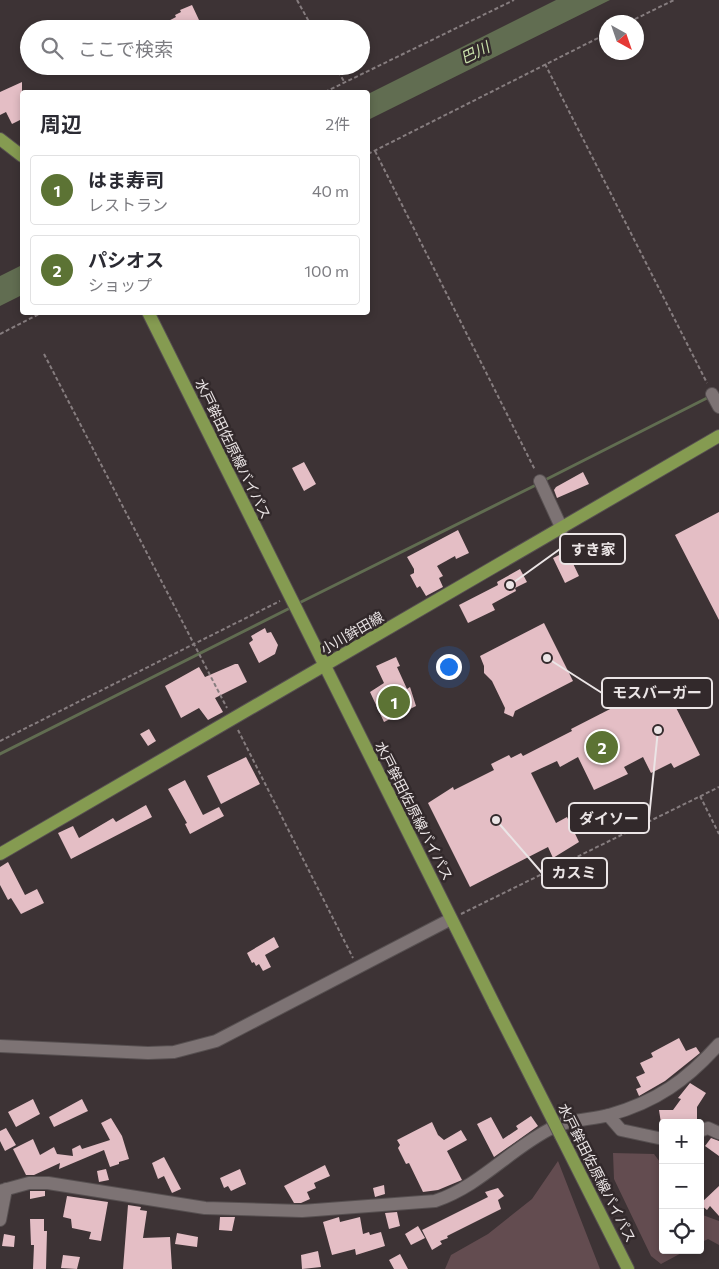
<!DOCTYPE html>
<html lang="ja">
<meta charset="utf-8">
<style>
:root{--surface:#fff;--page:#f7f7f7;--text:#2b2b33;--muted:#7c7c81;--line:#e1e1e2;--accent:#5c7334}
body{margin:0;font-family:Commissioner,"Noto Sans JP",sans-serif;background:var(--page);color:var(--text)}
.controls{position:absolute;right:15px;bottom:15px;display:grid;overflow:hidden;border-radius:5px;box-shadow:0 2px 8px #0003}
.controls button{width:45px;height:45px;display:grid;place-items:center;padding:0;border:0;border-bottom:1px solid var(--line);background:var(--surface);color:var(--text);font:25px sans-serif}
.compass{position:absolute;left:599px;top:15px;width:45px;height:45px;border-radius:50%;background:var(--surface);box-shadow:0 2px 8px #0003;rotate:140deg}
.you{position:absolute;left:448px;top:666px;width:18px;height:18px;margin:-12px;border:4px solid #fff;border-radius:50%;background:#1a73e8;box-shadow:0 0 0 8px #1a73e833}
.badge{display:grid;place-items:center;width:32px;height:32px;border-radius:50%;background:var(--accent);color:#fff;font-size:16px;font-weight:700}
.pin{position:absolute;translate:-50% -50%;border:2px solid #fff;box-shadow:0 1px 5px #0006}
.list{margin:0;padding:0;list-style:none}
h2{display:flex;justify-content:space-between;align-items:center;height:65px;margin:0;padding:0 20px;font-size:21px}
h2 small{font-size:16px;font-weight:400;color:var(--muted)}
.list li{display:grid;grid-template-columns:32px 1fr auto;gap:15px;align-items:center;box-sizing:border-box;height:70px;margin:0 10px 10px;padding:0 10px;border:1px solid var(--line);border-radius:5px}
.list b{display:block;font-size:19px;white-space:nowrap}
.list p{margin:0;font-size:16px;white-space:nowrap;color:var(--muted)}
.list em{font-size:16px;font-style:normal;color:var(--muted)}
.icon{flex:none;width:28px;height:28px;fill:none;stroke:currentColor;stroke-width:2;stroke-linecap:round;stroke-linejoin:round}
.map{position:relative;flex:none;width:719px;height:1269px;overflow:hidden}
.search{position:absolute;background:var(--surface);box-shadow:0 2px 8px #0003;left:20px;top:20px;width:350px;height:55px;display:flex;align-items:center;gap:12px;box-sizing:border-box;padding:0 18px;border-radius:28px;color:var(--muted);font-size:19px}
.panel{position:absolute;background:var(--surface);box-shadow:0 2px 8px #0003;left:20px;top:90px;width:350px;height:225px;border-radius:5px}
.map>svg:first-child{display:block}
.green{fill:#634c50}
.water{fill:#616d51}
.lines{fill:none;stroke-linecap:round;stroke-linejoin:round}
.stream{stroke:#616d51;stroke-width:3}
.building{fill:#e4bec5}
.minor-casing{stroke:#575051;stroke-width:14}
.major-casing{stroke:#575051;stroke-width:14}
.path{stroke:#867d7f;stroke-width:2;stroke-dasharray:4 2.5;stroke-linecap:butt}
.minor{stroke:#7d7374;stroke-width:12}
.major{stroke:#859b51;stroke-width:12}
.major-bridge-casing{stroke:#575051;stroke-width:14;stroke-linecap:butt}
.major-bridge{stroke:#859b51;stroke-width:12}
.labels{text-anchor:middle;stroke-width:5;stroke-linejoin:round;paint-order:stroke}
.street-label{font-size:14px;fill:#ebe5e6;stroke:#32292b}
.water-label{font-size:15px;font-style:italic;fill:#cae1ab;stroke:#32292b}
.leader{fill:none;stroke:#ebe5e6;stroke-width:2}
.callout-dot{fill:#ebe5e6;stroke:#32292b;stroke-width:2}
.callout{fill:#32292b;stroke:#ebe5e6;stroke-width:2}
.callout-label{font-size:15px;text-anchor:middle;font-weight:bold;fill:#ebe5e6}
</style>
<div class="map">
<svg width="719" height="1269" viewBox="0 0 719 1269">
<rect width="100%" height="100%" fill="#3d3335"/>
<!-- green -->
<path class="green" d="M613 1153 654 1154 663 1166V1250H687L661 1264 651 1256 614 1179Z
M558 1161 600 1269H445L451 1255 488 1234 532 1199Z
M700 1214 719 1221V1245L708 1239 700 1243Z"/>
<!-- water -->
<path class="water" d="M556 0H610L368 120V94Z
M22 265V295L0 306V276Z"/>
<g class="lines">
<!-- stream -->
<path class="stream" d="M543 481 709 397
M297 604 538 484
M0 754 292 607"/>
</g>
<!-- building -->
<path class="building" d="M192 5 199 20 184 25 185 29H153L176 17 175 15 181 12 180 10Z
M22 82V119L12 124 6 112 0 115V92Z
M304 462 316 484 304 491 292 468Z
M583 472 589 484 557 498 554 490 556 487Z
M719 512V620L675 535Z
M458 530 469 553 456 559 455 556 437 566 443 576 439 578 443 587 426 596 420 586 417 588 410 575 414 573V569L407 557Z
M567 551 579 576 565 583 553 558Z
M520 569 527 582 515 588 516 591 492 604 495 610 468 623 459 605 498 585 497 582Z
M544 623 573 681 515 711 513 717 504 713 505 708 492 681 484 673V666L480 656Z
M265 628 267 633 271 632 278 645 275 654 259 663 249 643 253 640 251 636Z
M396 657 400 666 397 667 407 689 410 687 416 706 384 722 370 692 384 683 376 666Z
M235 664H238L247 682 215 698 223 712 208 720 199 708 181 718 165 686 199 667 205 677Z
M663 682 700 755 674 768 671 763 651 773 643 757 624 767 628 774 594 790 578 757 560 767 557 761 531 773 556 823 567 817 579 842 553 858 548 847 470 887 428 803 453 787 454 790 494 770 491 764 509 755 511 758 521 753 523 756 572 731 571 729Z
M149 729 156 741 148 746 140 734Z
M246 757 260 784 221 804 207 776Z
M185 780 203 815 219 807 224 816 190 834 185 824 187 823 168 789Z
M146 805 152 817 71 859 58 833 73 826 79 838 113 818 116 822Z
M8 862 25 895 37 889 44 903 21 914 11 898 8 900 0 885V867Z
M274 937 279 947 265 955 271 967 263 971 259 964 256 966 254 962 252 963 247 953Z
M679 1038 686 1051 696 1047 700 1053 665 1081 639 1096 636 1089 641 1087 636 1077 645 1073 640 1063 653 1057 651 1053Z
M690 1083 706 1093 697 1107V1123H661L659 1110H673L681 1099 678 1098Z
M33 1099 40 1114 16 1127 8 1112Z
M82 1099 88 1111 54 1127 49 1117Z
M531 1116 538 1126 494 1157 477 1124 491 1117 503 1139 518 1129 516 1126Z
M111 1118 122 1136 129 1159 119 1162V1164L110 1167 104 1150 59 1169 60 1163 34 1175H26L13 1149 33 1139 40 1155 54 1147 57 1154 73 1156 72 1149 80 1145 82 1149 110 1140 101 1123Z
M432 1122 438 1135 444 1140 461 1130 467 1140 447 1151 462 1180 438 1190 423 1192 409 1163 406 1164 398 1148 400 1145 397 1140Z
M6 1128 16 1145 5 1151 0 1141V1131Z
M711 1138 719 1141V1156L705 1146Z
M164 1157 181 1189 172 1193 164 1176 158 1179 152 1163Z
M325 1165 330 1176 314 1183 316 1188 307 1192 310 1199 301 1203H294L284 1186Z
M106 1169 109 1180 99 1182 97 1171Z
M240 1169 246 1184 231 1191 228 1186 224 1188 220 1178Z
M384 1185 385 1194 375 1197 373 1188Z
M719 1186V1216L710 1206 707 1210 700 1204Z
M498 1188 504 1196 498 1200 501 1209 447 1236 448 1238 440 1241 442 1244 432 1250 422 1230 488 1197 485 1192Z
M30 1191H45V1196L30 1199Z
M67 1196 108 1202 101 1241 89 1239 91 1232 72 1228 71 1219 63 1217Z
M128 1205 141 1207 140 1210 147 1211 143 1238 170 1237 172 1269H123Z
M397 1212 400 1226 389 1229 385 1213Z
M220 1217H235L232 1231 219 1230Z
M339 1217 340 1222 360 1217 363 1234 369 1232 370 1235 381 1232 385 1246 356 1255 355 1249 332 1255 323 1222Z
M30 1219H44V1231H47L46 1269H33L34 1245H31Z
M418 1226 425 1238 411 1245 405 1234Z
M177 1233 198 1237 197 1247 175 1244Z
M4 1234 15 1236 14 1247 2 1246Z
M318 1251 321 1267 302 1269 301 1255Z
M400 1254 408 1269H394L389 1260Z
M63 1255 80 1257 77 1269 61 1268Z"/>
<g class="lines">
<!-- minor casing -->
<g class="minor-casing">
<path id="minor" d="M712 394 719 407
M540 481 562 529
M0 1046 148 1053 174 1052 216 1041 451 919
M608 1115 621 1130 663 1139
M700 1131 708 1128 719 1133
M0 1191 29 1183H48L205 1208 302 1211 435 1201C480 1186 509 1150 550 1129 568 1119 590 1120 609 1115 656 1102 687 1080 719 1044
M0 1220 6 1189"/>
</g>
<!-- major casing -->
<g class="major-casing">
<path id="major" d="M0 139 22 156
M148 312 495 1006
M0 854 719 436
M561 1136 628 1269"/>
</g>
<!-- path -->
<path class="path" d="M297 0 313 29
M629 22 674 0
M545 64 707 383
M335 66 345 83
M325 92 514 0
M375 151 535 470
M368 154 606 34
M0 334 43 312
M44 354 227 708
M238 730 353 958
M0 741 280 601
M700 796 719 834
M461 914 719 787"/>
<!-- minor -->
<use href="#minor" class="minor"/>
<!-- major -->
<use href="#major" class="major"/>
<!-- major-bridge casing -->
<g class="major-bridge-casing">
<path id="major-bridge" d="M495 1006 561 1136"/>
</g>
<!-- major-bridge -->
<use href="#major-bridge" class="major-bridge"/>
</g>
<g class="labels">
<!-- street labels -->
<g class="street-label">
<text transform="translate(233 449) rotate(64)" y="5">水戸鉾田佐原線バイパス</text>
<text transform="translate(352 633) rotate(-30)" y="5">小川鉾田線</text>
<text transform="translate(414 811) rotate(63)" y="5">水戸鉾田佐原線バイパス</text>
<text transform="translate(597 1173) rotate(63)" y="5">水戸鉾田佐原線バイパス</text>
</g>
<!-- water labels -->
<g class="water-label">
<text transform="translate(475 53) rotate(-26)" y="5">巴川</text>
</g>
</g>
<!-- callouts -->
<path class="leader" d="M510 585L560 549M547 658L602 693M658 730L649 818M496 820L542 873"/>
<g class="callout-dot">
<circle cx="510" cy="585" r="5"/>
<circle cx="547" cy="658" r="5"/>
<circle cx="658" cy="730" r="5"/>
<circle cx="496" cy="820" r="5"/>
</g>
<g class="callout">
<rect x="560" y="534" width="65" height="30" rx="5"/>
<rect x="602" y="678" width="110" height="30" rx="5"/>
<rect x="569" y="803" width="80" height="30" rx="5"/>
<rect x="542" y="858" width="65" height="30" rx="5"/>
</g>
<g class="callout-label">
<text x="593" y="555">すき家</text>
<text x="657" y="698">モスバーガー</text>
<text x="609" y="824">ダイソー</text>
<text x="574" y="878">カスミ</text>
</g>
</svg>
<div class="controls">
<button>+</button>
<button>−</button>
<button><svg class="icon" aria-label="locate" viewBox="0 0 24 24"><circle cx="12" cy="12" r="6"/><path d="M12 2v4M12 18v4M2 12h4M18 12h4"/></svg></button>
</div>
<svg class="compass" viewBox="-18 -18 36 36"><path d="M0-13l5 13h-10z" fill="#e53935"/><path d="M0 13l5-13h-10z" fill="#7c7c81"/></svg>
<div class="you"></div>
<div class="pin badge" style="left:394px;top:702px">1</div>
<div class="pin badge" style="left:602px;top:747px">2</div>
<div class="search"><svg class="icon" aria-label="search" viewBox="0 0 24 24"><circle cx="10" cy="10" r="6"/><path d="M15 15l6 6"/></svg>ここで検索</div>
<section class="panel">
<h2>周辺<small>2件</small></h2>
<ul class="list">
<li><span class="badge">1</span><div><b>はま寿司</b><p>レストラン</p></div><em>40 m</em></li>
<li><span class="badge">2</span><div><b>パシオス</b><p>ショップ</p></div><em>100 m</em></li>
</ul>
</section>
</div>
